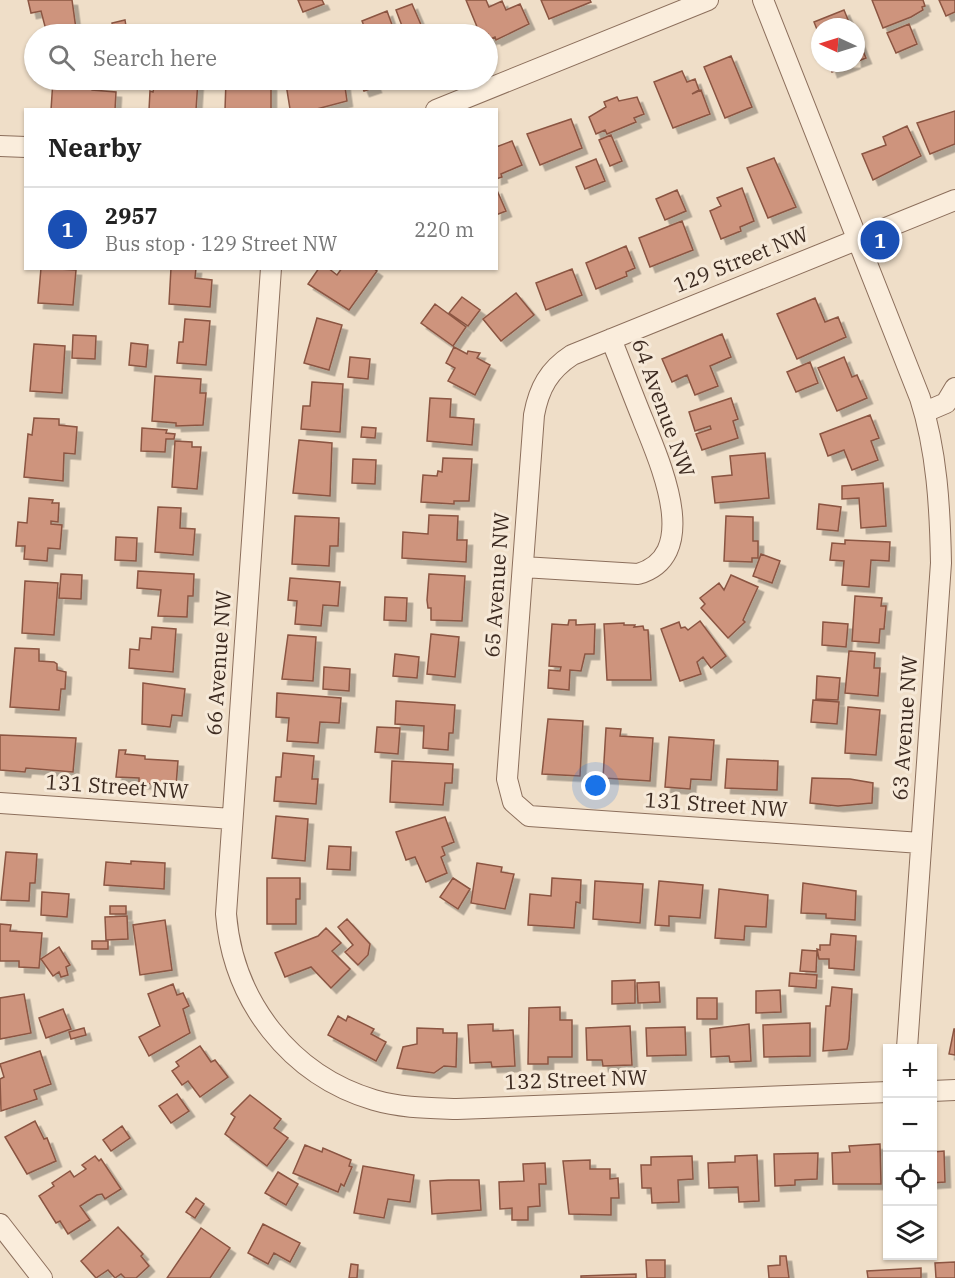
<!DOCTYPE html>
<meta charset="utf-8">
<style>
:root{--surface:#fff;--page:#f6f6f6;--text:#222;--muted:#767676;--line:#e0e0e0;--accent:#0f766e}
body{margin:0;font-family:"IBM Plex Serif",serif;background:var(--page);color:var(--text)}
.controls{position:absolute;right:18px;bottom:18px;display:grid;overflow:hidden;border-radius:0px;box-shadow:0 2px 4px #0004}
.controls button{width:54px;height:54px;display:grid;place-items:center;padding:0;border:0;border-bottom:2px solid var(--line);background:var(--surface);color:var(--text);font:30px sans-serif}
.compass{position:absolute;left:811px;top:18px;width:54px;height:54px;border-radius:50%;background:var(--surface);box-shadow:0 2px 4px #0004;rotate:274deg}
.you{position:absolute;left:596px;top:786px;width:21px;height:21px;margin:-15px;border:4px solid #fff;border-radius:50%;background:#1a73e8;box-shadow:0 0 0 9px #1a73e833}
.badge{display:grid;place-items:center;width:39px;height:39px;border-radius:50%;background:var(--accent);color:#fff;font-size:20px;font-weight:700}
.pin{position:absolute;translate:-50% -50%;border:3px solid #fff;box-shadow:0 2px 6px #0006}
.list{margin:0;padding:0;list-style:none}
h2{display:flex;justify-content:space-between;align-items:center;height:78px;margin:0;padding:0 24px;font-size:26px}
h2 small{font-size:20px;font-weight:400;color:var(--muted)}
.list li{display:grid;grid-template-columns:39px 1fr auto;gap:18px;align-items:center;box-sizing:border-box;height:84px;padding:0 24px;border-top:2px solid var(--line)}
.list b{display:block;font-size:22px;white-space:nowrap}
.list p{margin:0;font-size:20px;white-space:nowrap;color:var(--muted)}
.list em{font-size:20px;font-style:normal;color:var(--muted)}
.icon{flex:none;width:33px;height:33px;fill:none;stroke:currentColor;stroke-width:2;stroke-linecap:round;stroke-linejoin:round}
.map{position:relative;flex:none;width:955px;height:1278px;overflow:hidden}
.search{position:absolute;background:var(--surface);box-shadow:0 2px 4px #0004;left:24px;top:24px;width:474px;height:66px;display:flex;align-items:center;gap:15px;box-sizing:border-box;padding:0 21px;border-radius:33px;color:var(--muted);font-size:22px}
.panel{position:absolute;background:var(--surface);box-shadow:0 2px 4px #0004;left:24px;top:108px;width:474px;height:162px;border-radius:0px}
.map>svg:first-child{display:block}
.building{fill:#ce947d;stroke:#8b5542;stroke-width:1.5;filter:url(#shadow)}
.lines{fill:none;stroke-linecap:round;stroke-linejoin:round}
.minor-casing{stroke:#8c6f5c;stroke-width:22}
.minor{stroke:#faeddc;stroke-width:20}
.labels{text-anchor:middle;stroke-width:6;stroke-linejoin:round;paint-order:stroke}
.street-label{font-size:21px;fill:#3c2a20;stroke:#f6e9d8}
</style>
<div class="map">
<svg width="955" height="1278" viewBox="0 0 955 1278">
<defs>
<filter id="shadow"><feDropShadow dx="5.5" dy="5.5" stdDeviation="0" flood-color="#0004"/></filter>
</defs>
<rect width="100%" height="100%" fill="#efdec8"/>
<!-- building -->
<path class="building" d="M28 0H72L76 29 47 34 41 11 31 13Z
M298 0H322L324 4 303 12Z
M466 0H486L489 7 502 1 506 10 520 4 529 24 496 40 495 37 488 40V34H480Z
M541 0H590L591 2 549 19Z
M872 0H923L925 6 922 7 923 10 911 17 883 28Z
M939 0H955V12L946 16Z
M412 4 425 34H405L396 10Z
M844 10 851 27H820V37L814 22Z
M387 11 395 33 367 34 362 21Z
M125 20 127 32 114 34 112 23Z
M909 24 917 44 896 53 887 33Z
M856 34 866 58 856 62Z
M731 56 752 107 725 118 704 67Z
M829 63H855L832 72Z
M682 71 687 82 695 79 699 90 692 94 701 90 710 114 673 128 654 82Z
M53 80H79V83H89L92 90 116 92 115 110H51Z
M154 80H198L196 110H149L150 91 153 92 154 87H149L150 81Z
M226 80H262V85H271V110H225Z
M303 80H344L347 101 313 110 290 109 286 84Z
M359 80H373L376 87 364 91Z
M617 97 619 101 637 97 644 114 634 118 636 122 607 134 605 130 596 134 589 117 606 107 604 102Z
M955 111V144L930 154 917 123Z
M571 119 582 148 540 165 527 134Z
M907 126 921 156 873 180 862 154 886 145 883 137Z
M611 135 622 161 610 166 599 140Z
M512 141 522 165 501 174 502 177 496 179V147Z
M774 158 796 207 768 218 747 168Z
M596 159 605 181 585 189 576 167Z
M496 188 506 211 496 215Z
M742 188 754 221 740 227 741 231 721 239 710 211 721 206 717 198Z
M677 190 686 211 665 220 656 199Z
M682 221 693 250 650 267 639 238Z
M626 246 635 268 626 272 627 276 596 289 586 263Z
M41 268 76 270 73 305 38 303Z
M171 268H196L195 278 212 280 210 307 169 304Z
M319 268H328L337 275 342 268H373L377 271 349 310 308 284Z
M572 269 582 295 546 310 536 283Z
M516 293 534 315 501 341 483 319Z
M462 297 480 310 468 326 449 313Z
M815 298 825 322 838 317 846 337 797 359 777 314Z
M435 304 466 327 453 346 421 323Z
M317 318 342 325 329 370 304 363Z
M185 319 210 321 206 365 177 363 179 342H183Z
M722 334 731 357 710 366 718 386 695 395 687 375 672 382 662 359Z
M73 335 96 336 95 359 72 358Z
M131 343 148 345 146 367 129 365Z
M34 344 65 346 62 393 30 391Z
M454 347 467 354 468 351 480 353 477 358 490 365 475 395 448 381 455 368 446 363Z
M350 357 370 359 368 379 348 377Z
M844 357 852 377 857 375 867 398 837 411 818 368Z
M810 362 818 383 796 392 787 372Z
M155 376 201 379 200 393H206L203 425 176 426V423L152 421Z
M312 382 343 384 340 432 301 429 303 406H310Z
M430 398 451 399 450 417 474 419 472 445 427 441Z
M731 398 738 419 733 421 738 438 702 450 696 434 711 429 710 426 695 431 689 412Z
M870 415 879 438 871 441 878 460 852 470 844 450 828 456 820 434Z
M34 418 59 419V425L77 427 75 454 64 453 63 481 24 477 28 434 32 435Z
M362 427 376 428 375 438 361 437Z
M142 428 167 430 166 433 175 434 174 439H166L165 452 141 451Z
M299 440 332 443 330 496 293 493Z
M175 441 192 442V447H201L197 489 172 487Z
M765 453 769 498 715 503 712 477 732 475 730 456Z
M443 458 472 459 469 501H454V504L421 502 423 475 437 476 438 471 442 472Z
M353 459 376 460 375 484 352 483Z
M883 483 886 526 861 528 859 498 842 499V486Z
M29 498 53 500 52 503H59L58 522 51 521V524L62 525 60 549 48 548 47 561 24 559 25 546H16L18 522 27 523Z
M819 504 841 507 838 531 817 529Z
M158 507 181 508 180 528 195 529 193 555 155 552Z
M429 515 458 516 457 540H467L466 562 402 558 403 532 428 534Z
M295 516 339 518 338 546H330L329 566 292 564Z
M726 516 753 517V541H758V558H752V562L724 561Z
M116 537 137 538 136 561 115 560Z
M845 540 890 542 889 561 871 560 869 587 842 585 844 561 830 560 832 543 845 544Z
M761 554 780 561 772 583 753 576Z
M138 571 194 574 193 596H188L187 617 158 616 161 590 137 588Z
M61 574 82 575 81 599 59 598Z
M429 574 465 576 462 621 431 620V608H428L427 600Z
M731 575 758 587 743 620 745 622 728 638 701 608 705 604 700 598 719 583 724 590Z
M290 578 340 582 338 606 323 605 321 626 295 624 297 601 288 600Z
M25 581 58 583 54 635 22 633Z
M855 596 882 598 881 606H886L884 629H880L879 643 852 641Z
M385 597 407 598 406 621 384 620Z
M569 620H576V625L595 624 594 654H585L581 671 570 670 569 690 548 688 549 670 560 671 561 667 549 666 552 624 568 625Z
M700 621 726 656 711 668 703 657 697 662 701 674 680 681 661 629 679 622 681 628 685 627 688 630Z
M823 622 848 624 846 647 822 645Z
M624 623V625H635L634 627 643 626 644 630H648L651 680H607L604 624Z
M152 627 176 629 173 672 129 668 130 649 139 650 140 638 151 639Z
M431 634 459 637 455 677 427 674Z
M288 635 316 637 313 681 282 679Z
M15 648 39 649V661L54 662 57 664V670L66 672 65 689H61L59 710 10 707Z
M849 651 875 653 874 668H880L878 696 845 693Z
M395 654 419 657 417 678 393 676Z
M324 667 350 669 349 691 323 689Z
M817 676 840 678 838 700 816 699Z
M143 683 185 689 182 716 172 715 170 727 142 724Z
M277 693 341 698 339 723 320 722 318 743 287 741 289 718 276 717Z
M813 700 839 702 837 724 811 722Z
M396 701 455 705 453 733H449L448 750 423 748 424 726 395 724Z
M848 707 880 710 876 755 845 753Z
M548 719 583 721 580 776 542 774Z
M377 727 400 728 398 754 375 752Z
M606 728 621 729 620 736 653 738 650 781 603 778Z
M0 735 76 738 73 772 26 768 25 772 0 770Z
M669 737 714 740 711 780 691 779 690 789 665 787Z
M119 750H126L125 754 145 756V759L178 761 176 786 139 783V778L116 777Z
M283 753 314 756 312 779H318L316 804 274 801 276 777H281Z
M727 759 778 761 777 790 725 788Z
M392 761 453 764 452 783H445L443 805 390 802Z
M812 778 850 779 873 783 872 803 838 806 810 803Z
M276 816 308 819 305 861 272 858Z
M445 817 454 842 442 847 445 855 441 857 447 873 426 882 415 857 406 860 396 832Z
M329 846 351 847 350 870 327 869Z
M6 852 37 854 35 883H30L29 901 1 900Z
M131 861 165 863 164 889 104 885 106 862 131 864Z
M477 863 502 867 501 872 514 874 505 909 471 903Z
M267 878H300V899H296V924H267Z
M453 878 470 889 458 909 440 897Z
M552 878 581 880 580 903 576 902 574 928 528 925 530 894 551 896Z
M595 881 643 884 640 923 593 919Z
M659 881 703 885 700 918 669 916V926L655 925Z
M803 883 856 891 855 920 826 918V914L801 913Z
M719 889 768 895 766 927 745 926 744 940 715 938Z
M42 892 69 894 67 917 41 915Z
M110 906H126V914H110Z
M127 916 128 939 106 940 105 917Z
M347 919 370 944 368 955 358 965 345 952 353 945 338 927Z
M165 920 172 970 140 975 133 925Z
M0 924 11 925 10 931 42 933 39 968 19 967V961H0Z
M326 928 341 943 332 951 350 969 331 988 311 967 285 977 275 953 318 936Z
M831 934 856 936 854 970 829 968V959H819L817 949 820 950V945H830Z
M92 941H108V949H92Z
M59 947 70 965 66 967 68 975 61 977 59 972 53 976 41 959Z
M802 950 817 951 816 972 800 971Z
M790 973 817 975 816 988 789 986Z
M635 980V1003L612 1004V981Z
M659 982 660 1002 638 1003 637 983Z
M173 984 177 995 183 993 189 1006 183 1009 190 1033 149 1056 139 1037 160 1026 148 994Z
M832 987 852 989 849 1040 847 1049 823 1051 826 1006H830Z
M780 990 781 1012 756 1013V991Z
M24 994 31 1033 0 1039V998Z
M697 998H717V1019H697Z
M560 1007V1020H572V1057H548V1064H528L529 1008Z
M63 1009 71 1029 46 1038 39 1018Z
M338 1016 346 1021 348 1016 374 1029 371 1034 386 1042 376 1061 328 1035Z
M810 1023V1056L764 1057 763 1025Z
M493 1024V1031L513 1030 515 1066 492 1067 491 1062 470 1063 468 1025Z
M749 1024 751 1061 730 1062 729 1056 711 1057 710 1029Z
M630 1026 632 1065 603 1066 602 1060H587L586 1028Z
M685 1027 686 1055 647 1056 646 1028Z
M84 1028 86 1035 71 1039 69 1032Z
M417 1028 443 1029V1033H457L456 1067 444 1066 434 1073 397 1068 403 1047 417 1044Z
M954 1029H955V1055L949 1054Z
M200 1046 211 1062 215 1060 228 1077 200 1097 188 1081 182 1085 172 1071 179 1066 176 1062Z
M40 1051 51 1084 34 1090 37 1099 1 1111 0 1079 4 1077 0 1064Z
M177 1094 189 1111 171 1123 159 1106Z
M250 1095 281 1119 274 1128 288 1138 267 1166 225 1134 235 1117 231 1114Z
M35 1121 44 1139 47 1138 56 1161 27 1174 5 1137Z
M122 1126 130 1138 111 1151 103 1140Z
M880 1144 881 1184H833L832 1153 850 1152 849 1146Z
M305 1145 322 1152 323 1148 351 1160 349 1166 352 1167 344 1186 341 1184 338 1192 293 1173Z
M944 1151 945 1182 932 1183V1152Z
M818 1153 817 1179 795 1180V1185L775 1186 774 1154Z
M757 1155 759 1201 739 1202 738 1187 709 1188 708 1163 735 1162V1156Z
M95 1156 99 1161 101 1159 121 1189 105 1199 102 1194 97 1195 80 1206 90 1220 68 1234 60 1221 56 1223 39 1196 54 1186 52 1183 70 1171 74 1177 86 1169 82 1165Z
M692 1156 693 1179 678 1180 679 1202 652 1203 651 1188H642L641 1165H651V1157Z
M590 1160V1169H610V1179L618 1178 619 1198H611V1215L569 1214 563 1161Z
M545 1163 546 1184H539L540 1206 528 1207V1220H512V1208L500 1209 499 1182 524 1181 523 1164Z
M363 1166 414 1175 410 1202 388 1199 384 1218 354 1213Z
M278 1172 298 1184 286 1205 265 1193Z
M448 1180H479L481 1210 432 1214 430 1181Z
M196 1198 204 1204 195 1218 186 1212Z
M263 1224 300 1243 290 1262 274 1253 268 1264 248 1253Z
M118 1227 143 1254 141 1256 149 1266 136 1278H125L121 1274 115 1278 108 1270 96 1278 81 1261Z
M201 1228 230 1248 210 1278H167Z
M780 1256H786L789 1278H769L768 1266 780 1265Z
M646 1260H665V1278H647Z
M955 1262V1278H936L935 1263Z
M351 1264 358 1265 357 1278H349Z
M921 1268V1278H868L867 1271Z
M636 1274V1278H581V1276Z"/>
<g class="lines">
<!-- minor casing -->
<g class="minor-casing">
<path id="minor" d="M763 0 920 398C937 451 940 508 941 563L907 1048
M436 110 708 0
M0 146 26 147
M271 268 226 914C233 1001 290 1075 374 1100 401 1108 429 1108 457 1109L888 1092
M925 412 946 403 955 388
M523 567 638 574C703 555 659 461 643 420 632 393 622 366 611 339
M0 803 232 819
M921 843 529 816 513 802 507 779 534 415C539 388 549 370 572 355L955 200
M932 1091 955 1090
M0 1224 42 1278"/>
</g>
<!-- minor -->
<use href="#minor" class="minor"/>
</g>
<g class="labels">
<!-- street labels -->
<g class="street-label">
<text transform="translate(741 260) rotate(-22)" y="7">129 Street NW</text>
<text transform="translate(663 408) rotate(70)" y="7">64 Avenue NW</text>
<text transform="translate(497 585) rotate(-86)" y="7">65 Avenue NW</text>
<text transform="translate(219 663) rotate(-86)" y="7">66 Avenue NW</text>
<text transform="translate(905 728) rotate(-86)" y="7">63 Avenue NW</text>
<text transform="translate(117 787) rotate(4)" y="7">131 Street NW</text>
<text transform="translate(716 805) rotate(4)" y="7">131 Street NW</text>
<text transform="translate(576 1080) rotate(-2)" y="7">132 Street NW</text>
</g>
</g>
</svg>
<div class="controls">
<button>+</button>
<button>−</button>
<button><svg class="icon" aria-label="locate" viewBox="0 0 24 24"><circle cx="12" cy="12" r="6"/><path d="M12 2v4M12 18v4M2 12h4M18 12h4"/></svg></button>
<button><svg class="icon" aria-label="layers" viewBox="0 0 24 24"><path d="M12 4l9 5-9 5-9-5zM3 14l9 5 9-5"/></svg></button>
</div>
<svg class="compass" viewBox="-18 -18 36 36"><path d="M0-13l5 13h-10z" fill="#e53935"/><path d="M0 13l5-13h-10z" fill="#767676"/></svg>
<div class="you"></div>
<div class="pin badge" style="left:880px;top:240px;background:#1a4fb4">1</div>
<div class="search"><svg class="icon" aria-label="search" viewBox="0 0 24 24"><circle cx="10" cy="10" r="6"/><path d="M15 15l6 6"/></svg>Search here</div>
<section class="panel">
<h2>Nearby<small></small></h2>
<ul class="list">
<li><span class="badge" style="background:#1a4fb4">1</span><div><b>2957</b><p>Bus stop · 129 Street NW</p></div><em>220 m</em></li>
</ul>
</section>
</div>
